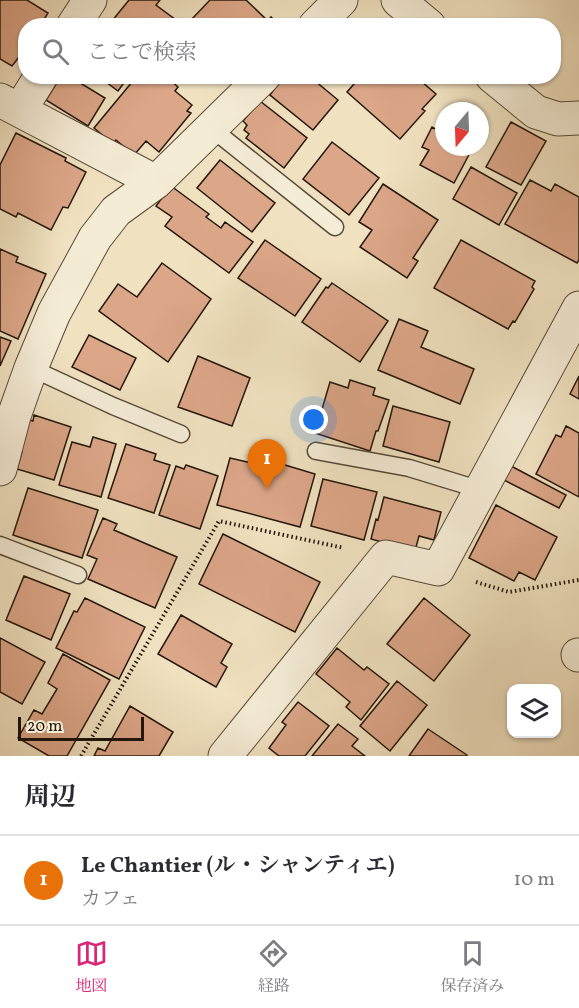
<!DOCTYPE html>
<html lang="ja">
<meta charset="utf-8">
<style>
:root{--surface:#fff;--page:#f7f7f7;--text:#2b2b33;--muted:#7c7c81;--line:#e1e1e2;--accent:#db2777}
body{margin:0;font-family:Vollkorn,"Noto Serif JP",serif;background:var(--page);color:var(--text)}
.controls{position:absolute;right:18px;bottom:18px;display:grid;overflow:hidden;border-radius:12px;box-shadow:0 2px 4px #0004}
.controls button{width:54px;height:54px;display:grid;place-items:center;padding:0;border:0;border-bottom:2px solid var(--line);background:var(--surface);color:var(--text);font:30px sans-serif}
.compass{position:absolute;left:435px;top:102px;width:54px;height:54px;border-radius:50%;background:var(--surface);box-shadow:0 2px 4px #0004;rotate:199deg}
.scale{position:absolute;left:18px;bottom:15px;width:126px;box-sizing:border-box;padding-left:6px;border:3px solid #24170a;border-top:0;font-size:16px;line-height:21px;white-space:nowrap;color:#24170a;-webkit-text-stroke:4px #f5ecd6;paint-order:stroke}
.you{position:absolute;left:314px;top:420px;width:21px;height:21px;margin:-15px;border:4px solid #fff;border-radius:50%;background:#1a73e8;box-shadow:0 0 0 9px #1a73e833}
.badge{display:grid;place-items:center;width:39px;height:39px;border-radius:50%;background:var(--accent);color:#fff;font-size:20px;font-weight:700}
.pin{position:absolute;translate:-50% -50px;filter:drop-shadow(0 2px 3px #0008)}
.pin::after{content:'';position:absolute;top:32px;width:21px;height:18px;background:inherit;clip-path:polygon(0 0,100% 0,50% 100%)}
.list{margin:0;padding:0;list-style:none}
h2{display:flex;justify-content:space-between;align-items:center;height:78px;margin:0;padding:0 24px;font-size:26px}
h2 small{font-size:20px;font-weight:400;color:var(--muted)}
.list li{display:grid;grid-template-columns:39px 1fr auto;gap:18px;align-items:center;box-sizing:border-box;height:90px;padding:0 24px;border-top:2px solid var(--line)}
.list b{display:block;font-size:22px;white-space:nowrap}
.list p{margin:0;font-size:20px;white-space:nowrap;color:var(--muted)}
.list em{font-size:20px;font-style:normal;color:var(--muted)}
.icon{flex:none;width:33px;height:33px;fill:none;stroke:currentColor;stroke-width:2;stroke-linecap:round;stroke-linejoin:round}
.map{position:relative;flex:none;width:579px;height:756px;overflow:hidden}
.search{position:absolute;background:var(--surface);box-shadow:0 2px 4px #0004;left:18px;right:18px;top:18px;height:66px;display:flex;align-items:center;gap:15px;box-sizing:border-box;padding:0 21px;border-radius:24px;color:var(--muted);font-size:22px}
.sheet{height:168px;background:var(--surface)}
nav{display:flex;justify-content:space-around;align-items:center;box-sizing:border-box;height:84px;border-top:2px solid var(--line);background:var(--surface);font-size:16px;color:var(--muted)}
nav a{display:grid;justify-items:center;gap:3px}
nav .on{color:var(--accent)}
.map>svg:first-child{display:block}
.building{fill:#dca688;stroke:#24170a;stroke-width:1.5}
.lines{fill:none;stroke-linecap:round;stroke-linejoin:round}
.lane-casing{stroke:#574a38;stroke-width:19}
.street-casing{stroke:#574a38;stroke-width:35}
.path{stroke:#24170a;stroke-width:4;stroke-dasharray:1.5 3;stroke-linecap:butt}
.lane{stroke:#f5ecd6;stroke-width:16}
.street{stroke:#f5ecd6;stroke-width:33}
</style>
<div class="map">
<svg width="579" height="756" viewBox="0 0 579 756">
<rect width="100%" height="100%" fill="#f0e1c0"/>
<filter id="stains"><feTurbulence type="fractalNoise" baseFrequency=".00333" numOctaves="4"/><feColorMatrix values="0 0 0 0 .2 0 0 0 0 .09 0 0 0 0 .02 0 0 0 .5 -.17"/></filter>
<radialGradient id="worn" r=".72"><stop offset=".6" stop-color="#630" stop-opacity="0"/><stop offset="1" stop-color="#630" stop-opacity=".3"/></radialGradient>
<!-- building -->
<path class="building" d="M0 0H27L48 13 40 26H26V56L22 53 12 66 0 59Z
M129 0H160L156 5 176 20 172 26H118L112 21Z
M210 0H246L268 21 271 17 280 26H196L191 20Z
M61 76H69L105 98 88 126 46 100Z
M98 76H129L118 91Z
M137 76H166L178 87 175 91 192 105 187 111 191 113 159 152 146 141 134 155 116 140 113 144 94 128Z
M284 76H309L338 100 313 130 270 95Z
M361 76H424L421 81 436 94 422 109 425 111 400 139 347 92Z
M260 101 307 138 284 168 246 138 249 134 244 130 247 125 243 121Z
M444 122V147H473L454 183 420 165 429 150 422 147 432 127 439 131Z
M511 122 546 141 521 185 486 167Z
M16 133 66 158 65 161 86 172 68 208 63 207 51 230 18 213 16 217 0 209V165Z
M332 142 379 178 349 215 303 179Z
M220 160 275 203 252 232 197 188Z
M471 167 517 193 499 225 453 199Z
M530 180 551 191 555 184 579 197V260L577 263 505 224Z
M383 184 438 220 413 258 418 261 407 278 360 247 372 230 359 222Z
M171 186 209 214 206 217 221 228 225 222 253 242 229 273 165 226 172 217 156 206Z
M265 240 321 279 295 316 238 278Z
M461 240 535 281 532 287 534 289 515 322 513 321 508 329 434 288Z
M0 249 18 257 16 262 46 274 18 339 0 331Z
M162 263 211 299 168 362 99 311 118 284 137 297Z
M332 283 388 321 360 362 302 322 326 287 328 288Z
M399 319 428 331 421 347 474 369 460 404 378 370Z
M89 335 136 358 120 390 72 367Z
M0 337 11 341 0 366Z
M198 356 250 378 232 426 178 407Z
M579 376V399L570 394Z
M350 380 375 388 373 395 389 400 378 431H376L370 451 315 433 330 382 348 388Z
M393 406 450 422 439 462 383 446Z
M34 415 71 427 54 480 17 469 22 452 19 451 26 419 33 421Z
M566 426 579 433V497L536 474 556 435 561 437Z
M93 437 116 444 101 497 59 485 72 442 90 447Z
M126 444 156 454 154 460 170 465 154 513 108 498Z
M230 458 273 468 275 462 315 474 300 527 217 505Z
M186 465 218 476 200 529 159 515 176 466 184 469Z
M511 466 566 495 559 508 504 480Z
M323 479 377 492 364 540 311 526Z
M28 488 98 510 82 558 13 535Z
M384 497 441 512 434 540 419 536 415 551 371 539 376 519 378 520Z
M496 505 557 537 535 580 519 572 514 581 469 558Z
M103 518 117 524 114 530 177 557 155 608 88 579 97 559 87 555Z
M223 534 320 582 295 632 199 584Z
M24 576 70 594 51 640 6 620Z
M85 598 145 627 119 679 56 648 74 611 77 612Z
M424 598 470 635 434 681 387 644Z
M181 615 232 644 221 663 227 667 216 687 158 654Z
M0 638 45 662 22 704 0 692Z
M337 648 364 670 367 667 389 684 361 720 346 707 350 702 316 674Z
M63 654 110 680 67 756H49L18 738 34 710 42 714 57 689 48 683Z
M397 681 427 705 390 751 360 726Z
M298 702 329 726 305 756H279L269 748 286 725 282 722Z
M130 706 173 732 159 756H94L98 748 105 751Z
M338 724 358 739 352 746 365 756H312Z
M428 729 467 755 466 756H409Z"/>
<g class="lines">
<!-- lane casing -->
<g class="lane-casing">
<path id="lane" d="M211 128 335 227
M31 368 113 406 181 434
M316 451 409 468 481 490
M0 545 78 575"/>
</g>
<!-- street casing -->
<g class="street-casing">
<path id="street" d="M398 0 429 26
M73 26 90 0
M315 26 341 0
M492 76 536 112 558 119 579 118
M0 100 156 182
M20 110 41 76
M0 469 14 416 31 368 54 313 95 238 116 211 156 182 264 76
M578 655H579
M225 756 386 557 438 569 579 308"/>
</g>
<!-- path -->
<path class="path" d="M476 582 509 592 579 580
M81 756 219 521 344 548"/>
<!-- lane -->
<use href="#lane" class="lane"/>
<!-- street -->
<use href="#street" class="street"/>
</g>
<rect width="100%" height="100%" filter="url(#stains)"/>
<rect width="100%" height="100%" fill="url(#worn)"/>
</svg>
<div class="controls">
<button><svg class="icon" aria-label="layers" viewBox="0 0 24 24"><path d="M12 4l9 5-9 5-9-5zM3 14l9 5 9-5"/></svg></button>
</div>
<svg class="compass" viewBox="-18 -18 36 36"><path d="M0-13l5 13h-10z" fill="#e53935"/><path d="M0 13l5-13h-10z" fill="#7c7c81"/></svg>
<div class="scale">20 m</div>
<div class="you"></div>
<div class="pin badge" style="left:267px;top:489px;background:#e8710a">1</div>
<div class="search"><svg class="icon" aria-label="search" viewBox="0 0 24 24"><circle cx="10" cy="10" r="6"/><path d="M15 15l6 6"/></svg>ここで検索</div>
</div>
<section class="sheet">
<h2>周辺<small></small></h2>
<ul class="list">
<li><span class="badge" style="background:#e8710a">1</span><div><b>Le Chantier (ル・シャンティエ)</b><p>カフェ</p></div><em>10 m</em></li>
</ul>
</section>
<nav>
<a class="on"><svg class="icon" aria-label="map" viewBox="0 0 24 24"><path d="M3 6l6-2 6 2 6-2v14l-6 2-6-2-6 2zM9 4v14M15 6v14"/></svg>地図</a>
<a><svg class="icon" aria-label="directions" viewBox="0 0 24 24"><path d="M12 3l9 9-9 9-9-9zM9 14v-3h6M13 9l2 2-2 2"/></svg>経路</a>
<a><svg class="icon" aria-label="saved" viewBox="0 0 24 24"><path d="M7 4h10v16l-5-4-5 4z"/></svg>保存済み</a>
</nav>
